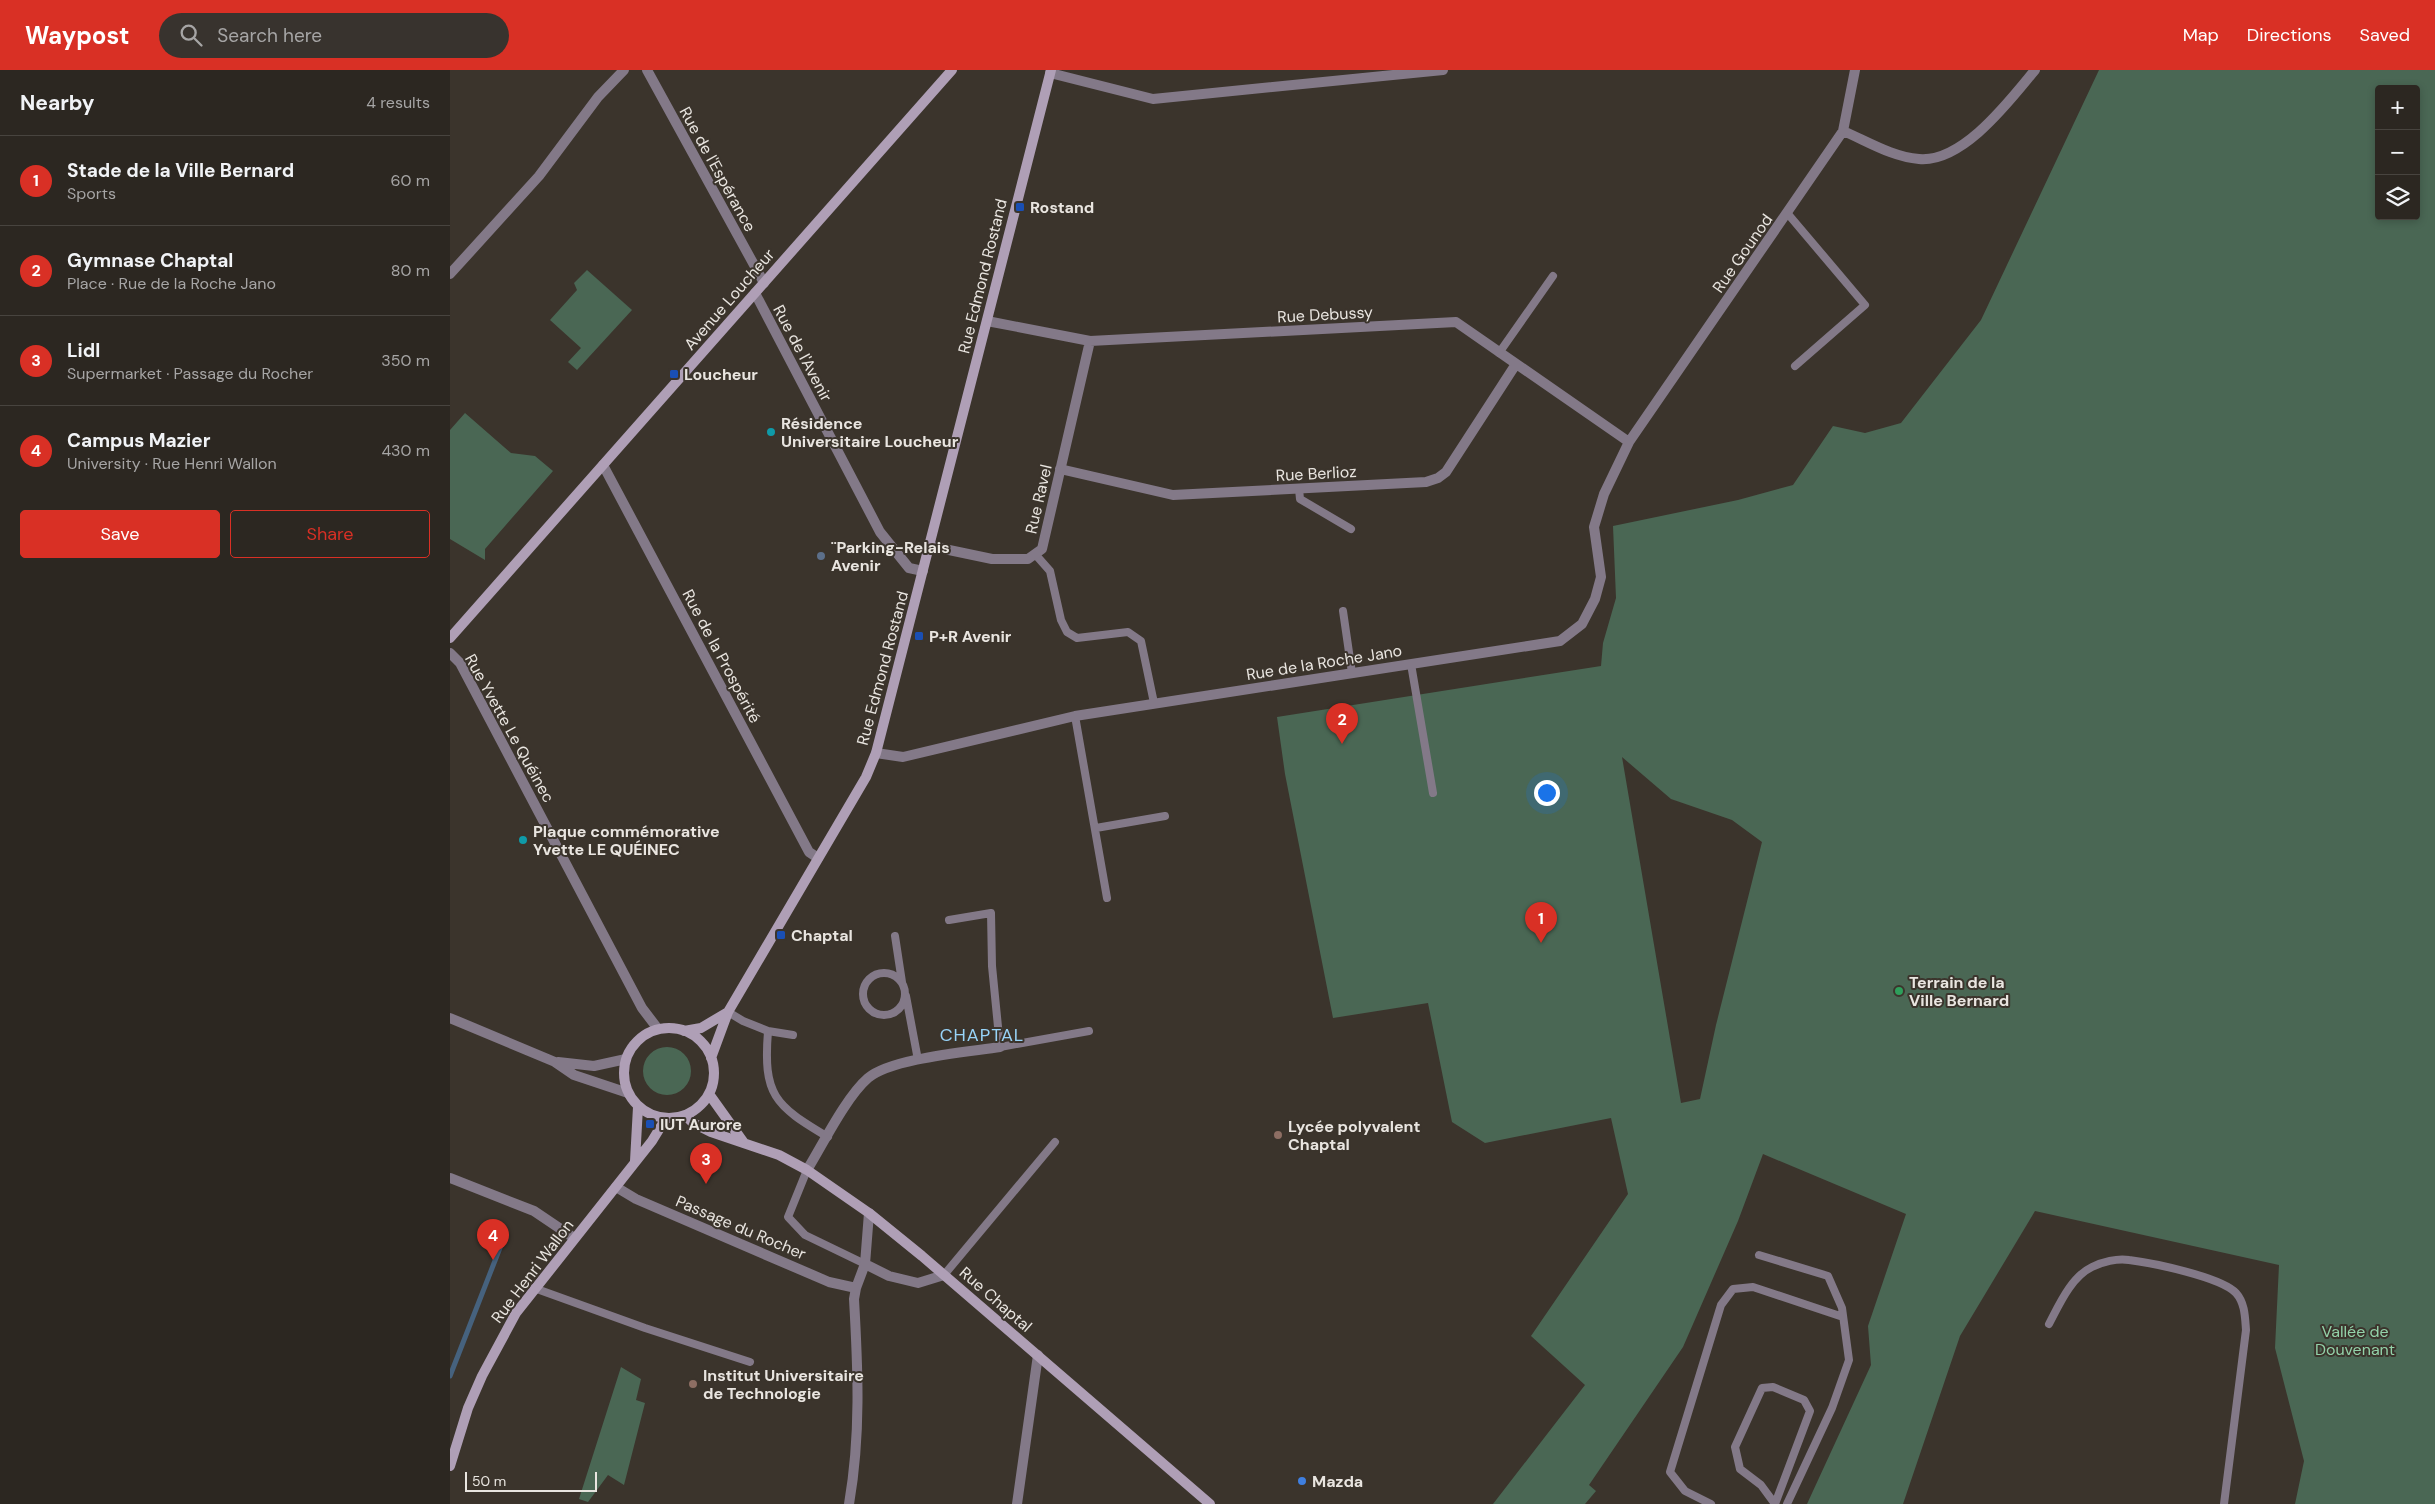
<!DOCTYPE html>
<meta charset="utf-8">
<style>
:root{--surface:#2c2721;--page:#38332e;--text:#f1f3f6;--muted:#a6a5a5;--line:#48443f;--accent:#d93025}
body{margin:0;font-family:"DM Sans",sans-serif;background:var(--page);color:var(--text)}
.controls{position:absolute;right:15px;top:15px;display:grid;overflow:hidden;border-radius:5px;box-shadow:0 2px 8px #0003}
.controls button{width:45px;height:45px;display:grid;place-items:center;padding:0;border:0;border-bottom:1px solid var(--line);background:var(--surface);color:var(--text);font:25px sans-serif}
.scale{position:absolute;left:15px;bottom:12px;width:132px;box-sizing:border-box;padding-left:5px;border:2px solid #e9e5e0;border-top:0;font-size:14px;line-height:18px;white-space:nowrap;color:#e9e5e0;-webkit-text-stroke:4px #3b342c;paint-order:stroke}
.you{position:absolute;left:1096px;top:722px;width:18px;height:18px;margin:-12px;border:4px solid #fff;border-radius:50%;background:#1a73e8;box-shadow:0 0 0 8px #1a73e833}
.badge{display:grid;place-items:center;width:32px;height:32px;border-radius:50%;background:var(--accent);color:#fff;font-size:16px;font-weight:700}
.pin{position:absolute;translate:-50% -41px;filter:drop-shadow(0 1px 2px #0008)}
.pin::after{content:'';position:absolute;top:26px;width:18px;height:15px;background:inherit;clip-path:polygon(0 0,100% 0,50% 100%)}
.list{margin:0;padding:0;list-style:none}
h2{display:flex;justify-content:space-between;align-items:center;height:65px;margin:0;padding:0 20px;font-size:21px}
h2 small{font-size:16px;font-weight:400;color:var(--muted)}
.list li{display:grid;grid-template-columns:32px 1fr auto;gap:15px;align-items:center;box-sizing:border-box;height:90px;padding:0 20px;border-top:1px solid var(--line)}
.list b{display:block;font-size:19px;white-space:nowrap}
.list p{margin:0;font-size:16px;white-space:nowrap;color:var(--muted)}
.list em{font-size:16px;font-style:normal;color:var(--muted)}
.actions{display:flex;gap:10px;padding:15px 20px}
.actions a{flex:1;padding:11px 0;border:1px solid var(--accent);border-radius:5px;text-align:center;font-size:18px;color:var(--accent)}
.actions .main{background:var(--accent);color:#fff}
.icon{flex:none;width:28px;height:28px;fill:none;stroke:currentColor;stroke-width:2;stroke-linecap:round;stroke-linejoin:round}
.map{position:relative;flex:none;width:1985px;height:1434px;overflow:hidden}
header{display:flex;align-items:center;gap:30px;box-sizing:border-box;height:70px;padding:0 25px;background:var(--accent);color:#fff}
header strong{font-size:24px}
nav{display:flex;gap:28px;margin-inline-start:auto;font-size:18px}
.search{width:350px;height:45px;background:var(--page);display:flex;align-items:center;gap:12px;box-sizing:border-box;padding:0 18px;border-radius:28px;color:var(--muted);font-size:19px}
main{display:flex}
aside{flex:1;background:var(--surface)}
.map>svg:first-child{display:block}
.green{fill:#4a6754;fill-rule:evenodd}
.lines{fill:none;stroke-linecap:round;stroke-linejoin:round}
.stream{stroke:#46627e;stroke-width:5}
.lane{stroke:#837988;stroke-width:8}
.street{stroke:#837988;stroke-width:10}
.secondary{stroke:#af9fb6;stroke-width:10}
.transit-dot{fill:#1a4fb4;stroke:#3b342c;stroke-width:2}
.culture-dot{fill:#0f9aa8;stroke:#3b342c;stroke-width:2}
.service-dot{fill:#5c6f8a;stroke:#3b342c;stroke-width:2}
.leisure-dot{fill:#2e9e5b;stroke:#3b342c;stroke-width:2}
.education-dot{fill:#8d6e63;stroke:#3b342c;stroke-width:2}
.shop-dot{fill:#3f7fe0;stroke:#3b342c;stroke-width:2}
.labels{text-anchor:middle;stroke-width:4;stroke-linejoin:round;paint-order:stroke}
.street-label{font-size:16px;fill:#e9e5e0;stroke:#3b342c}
.poi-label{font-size:16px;font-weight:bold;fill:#e9e5e0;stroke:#3b342c;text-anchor:start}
.park-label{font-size:16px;fill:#93d2a9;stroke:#3b342c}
.neighbourhood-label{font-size:18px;letter-spacing:1px;fill:#98d4f9;stroke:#3b342c}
</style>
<header>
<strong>Waypost</strong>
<div class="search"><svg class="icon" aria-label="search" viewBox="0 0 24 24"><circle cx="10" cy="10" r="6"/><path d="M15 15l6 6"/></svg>Search here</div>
<nav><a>Map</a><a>Directions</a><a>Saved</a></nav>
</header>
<main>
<aside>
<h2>Nearby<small>4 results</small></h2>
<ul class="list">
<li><span class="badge">1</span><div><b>Stade de la Ville Bernard</b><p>Sports</p></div><em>60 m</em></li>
<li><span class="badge">2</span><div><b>Gymnase Chaptal</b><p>Place · Rue de la Roche Jano</p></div><em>80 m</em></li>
<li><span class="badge">3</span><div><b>Lidl</b><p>Supermarket · Passage du Rocher</p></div><em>350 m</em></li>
<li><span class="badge">4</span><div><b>Campus Mazier</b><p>University · Rue Henri Wallon</p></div><em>430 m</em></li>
</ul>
<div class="actions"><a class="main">Save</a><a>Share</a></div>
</aside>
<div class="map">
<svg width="1985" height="1434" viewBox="0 0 1985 1434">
<rect width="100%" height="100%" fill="#3b342c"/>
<!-- green -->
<path class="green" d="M1649 0H1985V1434H1845L1854 1391 1825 1278 1829 1195 1585 1141 1510 1266 1453 1434H1357L1421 1295 1418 1256 1456 1144 1313 1084 1288 1151 1233 1277 1139 1415 1146 1421 1135 1434H1043L1135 1315 1081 1266 1178 1124 1161 1048 1035 1073 1002 1052 978 933 883 948 835 704 827 647 1151 596 1153 573 1166 528 1163 456 1288 430 1343 415 1383 356 1415 363 1451 353 1531 250ZM1929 19H1966V146H1929ZM1172 687 1221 729 1282 750 1312 772 1266 955 1250 1029 1231 1033Z
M137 200 182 240 127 300 118 292 131 278 100 250 127 220 124 213Z
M15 343 61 383 85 386 103 401 35 479V490L0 469V360Z
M193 1001a24 24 0 1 1 48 0a24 24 0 1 1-48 0Z
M171 1297 191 1309 186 1330 195 1333 174 1415 158 1405 138 1432 129 1429Z"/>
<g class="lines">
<!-- stream -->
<path class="stream" d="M0 1306 55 1165"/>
<!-- lane -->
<path class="lane" d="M1338 144 1415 235 1345 296
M1049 283 1103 206
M849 419 850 429 901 459
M585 484 600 501 611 550 617 562 627 568 678 562 691 571 704 633
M893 541 902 603
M961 594 983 723
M625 646 657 828
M646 758 715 746
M499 850 541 843 542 896 550 977 639 961
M445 866 452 912
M413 924a21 21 0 1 1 42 0a21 21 0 1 1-42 0Z
M456 926 468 990
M278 942 293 951 318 961C313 1025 324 1035 378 1067
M318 961 343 965
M357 1100 338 1147 355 1165 415 1194
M1309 1185 1378 1206 1392 1238 1399 1290 1382 1338 1337 1434
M494 1205 605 1072
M84 1218 195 1258 300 1292
M1599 1254C1609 1235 1621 1207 1642 1197 1652 1192 1667 1188 1679 1190 1703 1193 1771 1207 1786 1223 1795 1233 1795 1247 1796 1260L1774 1434
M1261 1434 1235 1421 1220 1402 1271 1235 1283 1219 1303 1217 1393 1247
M1325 1434 1311 1415 1290 1399 1285 1377 1312 1318 1323 1317 1354 1330 1360 1341 1325 1434"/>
<!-- street -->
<path class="street" d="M197 0 314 213
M600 3 703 29 993 0
M1393 61C1417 71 1442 87 1469 89 1513 93 1560 30 1585 0
M0 204 89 106 148 27 174 0
M305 223 430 462 459 498 473 501
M537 251 640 271 1006 252 1179 372
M153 395 359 782 368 788
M610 399 723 425 976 412 988 408 996 402 1066 294
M480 476 542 489H578L592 479 640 271
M0 583 10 593 192 938 208 959
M426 683 453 687 625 646 1110 571 1132 554 1145 529 1151 507 1144 457 1154 424 1179 372 1393 61 1405 0
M0 948 105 992 124 1005 178 1023
M108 992 144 996 176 989
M357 1100C373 1074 396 1027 418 1008 442 988 518 982 550 977
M0 1108 84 1141 124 1168
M166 1117 186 1129 379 1212 406 1218
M415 1194 439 1206 468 1213 494 1205
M399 1434C411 1365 408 1299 404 1229L406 1218 415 1194 419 1143
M567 1434 588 1285"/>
<!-- secondary -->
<path class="secondary" d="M0 568 502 0
M174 1003a45 45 0 1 1 90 0a45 45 0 1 1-90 0Z
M234 961 251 958 278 942
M261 988 278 942 416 707 426 683 601 0
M259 1024 294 1073
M235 1045 243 1053 261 1062 329 1085 357 1100 419 1143 472 1186 760 1434
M185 1091 188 1037
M0 1396 18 1338 32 1306 66 1243 202 1071 216 1048"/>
</g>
<!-- markers -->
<g class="transit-dot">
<rect x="565" y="132" width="10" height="10" rx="2.5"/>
<rect x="219" y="299" width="10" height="10" rx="2.5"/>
<rect x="464" y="561" width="10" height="10" rx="2.5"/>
<rect x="326" y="860" width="10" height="10" rx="2.5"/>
<rect x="195" y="1049" width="10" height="10" rx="2.5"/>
</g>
<g class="culture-dot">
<circle cx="321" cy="362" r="5"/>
<circle cx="73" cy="770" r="5"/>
</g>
<circle class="service-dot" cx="371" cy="486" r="5"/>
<circle class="leisure-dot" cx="1449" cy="921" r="5"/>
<g class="education-dot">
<circle cx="828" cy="1065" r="5"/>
<circle cx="243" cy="1314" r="5"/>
</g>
<circle class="shop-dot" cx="852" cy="1411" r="5"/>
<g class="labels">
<!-- street labels -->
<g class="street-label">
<text transform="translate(268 99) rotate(61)" y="6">Rue de l'Espérance</text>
<text transform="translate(1292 183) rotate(-55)" y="6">Rue Gounod</text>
<text transform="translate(532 206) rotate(-76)" y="6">Rue Edmond Rostand</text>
<text transform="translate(279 229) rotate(-49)" y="6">Avenue Loucheur</text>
<text transform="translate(875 244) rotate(-3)" y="6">Rue Debussy</text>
<text transform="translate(353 283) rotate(62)" y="6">Rue de l'Avenir</text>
<text transform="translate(866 403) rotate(-3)" y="6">Rue Berlioz</text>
<text transform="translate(588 429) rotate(-77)" y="6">Rue Ravel</text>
<text transform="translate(272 586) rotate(62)" y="6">Rue de la Prospérité</text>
<text transform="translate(874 592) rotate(-9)" y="6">Rue de la Roche Jano</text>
<text transform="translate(432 598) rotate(-75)" y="6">Rue Edmond Rostand</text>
<text transform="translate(60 658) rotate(61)" y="6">Rue Yvette Le Quéinec</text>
<text transform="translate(291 1157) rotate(23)" y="6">Passage du Rocher</text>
<text transform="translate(82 1201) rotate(-53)" y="6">Rue Henri Wallon</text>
<text transform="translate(546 1229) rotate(41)" y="6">Rue Chaptal</text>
</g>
<!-- poi labels -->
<g class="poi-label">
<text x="580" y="143">Rostand</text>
<text x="234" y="310">Loucheur</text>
<text x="331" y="359">Résidence<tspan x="331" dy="18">Universitaire Loucheur</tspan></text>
<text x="381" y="483">¨Parking-Relais<tspan x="381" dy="18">Avenir</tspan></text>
<text x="479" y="572">P+R Avenir</text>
<text x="83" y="767">Plaque commémorative<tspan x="83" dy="18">Yvette LE QUÉINEC</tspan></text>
<text x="341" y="871">Chaptal</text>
<text x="1459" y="918">Terrain de la<tspan x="1459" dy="18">Ville Bernard</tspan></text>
<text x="210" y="1060">IUT Aurore</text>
<text x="838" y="1062">Lycée polyvalent<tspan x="838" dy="18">Chaptal</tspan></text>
<text x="253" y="1311">Institut Universitaire<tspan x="253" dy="18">de Technologie</tspan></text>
<text x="862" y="1417">Mazda</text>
</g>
<!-- park labels -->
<g class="park-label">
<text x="1905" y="1267">Vallée de<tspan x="1905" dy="18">Douvenant</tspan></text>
</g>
<!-- neighbourhood labels -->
<g class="neighbourhood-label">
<text x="532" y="971">CHAPTAL</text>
</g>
</g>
</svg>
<div class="controls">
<button>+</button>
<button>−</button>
<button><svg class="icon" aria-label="layers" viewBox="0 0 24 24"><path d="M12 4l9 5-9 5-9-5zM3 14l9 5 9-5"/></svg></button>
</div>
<div class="scale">50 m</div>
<div class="you"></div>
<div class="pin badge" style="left:1091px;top:873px">1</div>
<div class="pin badge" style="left:892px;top:674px">2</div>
<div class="pin badge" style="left:256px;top:1114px">3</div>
<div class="pin badge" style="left:43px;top:1190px">4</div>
</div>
</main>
